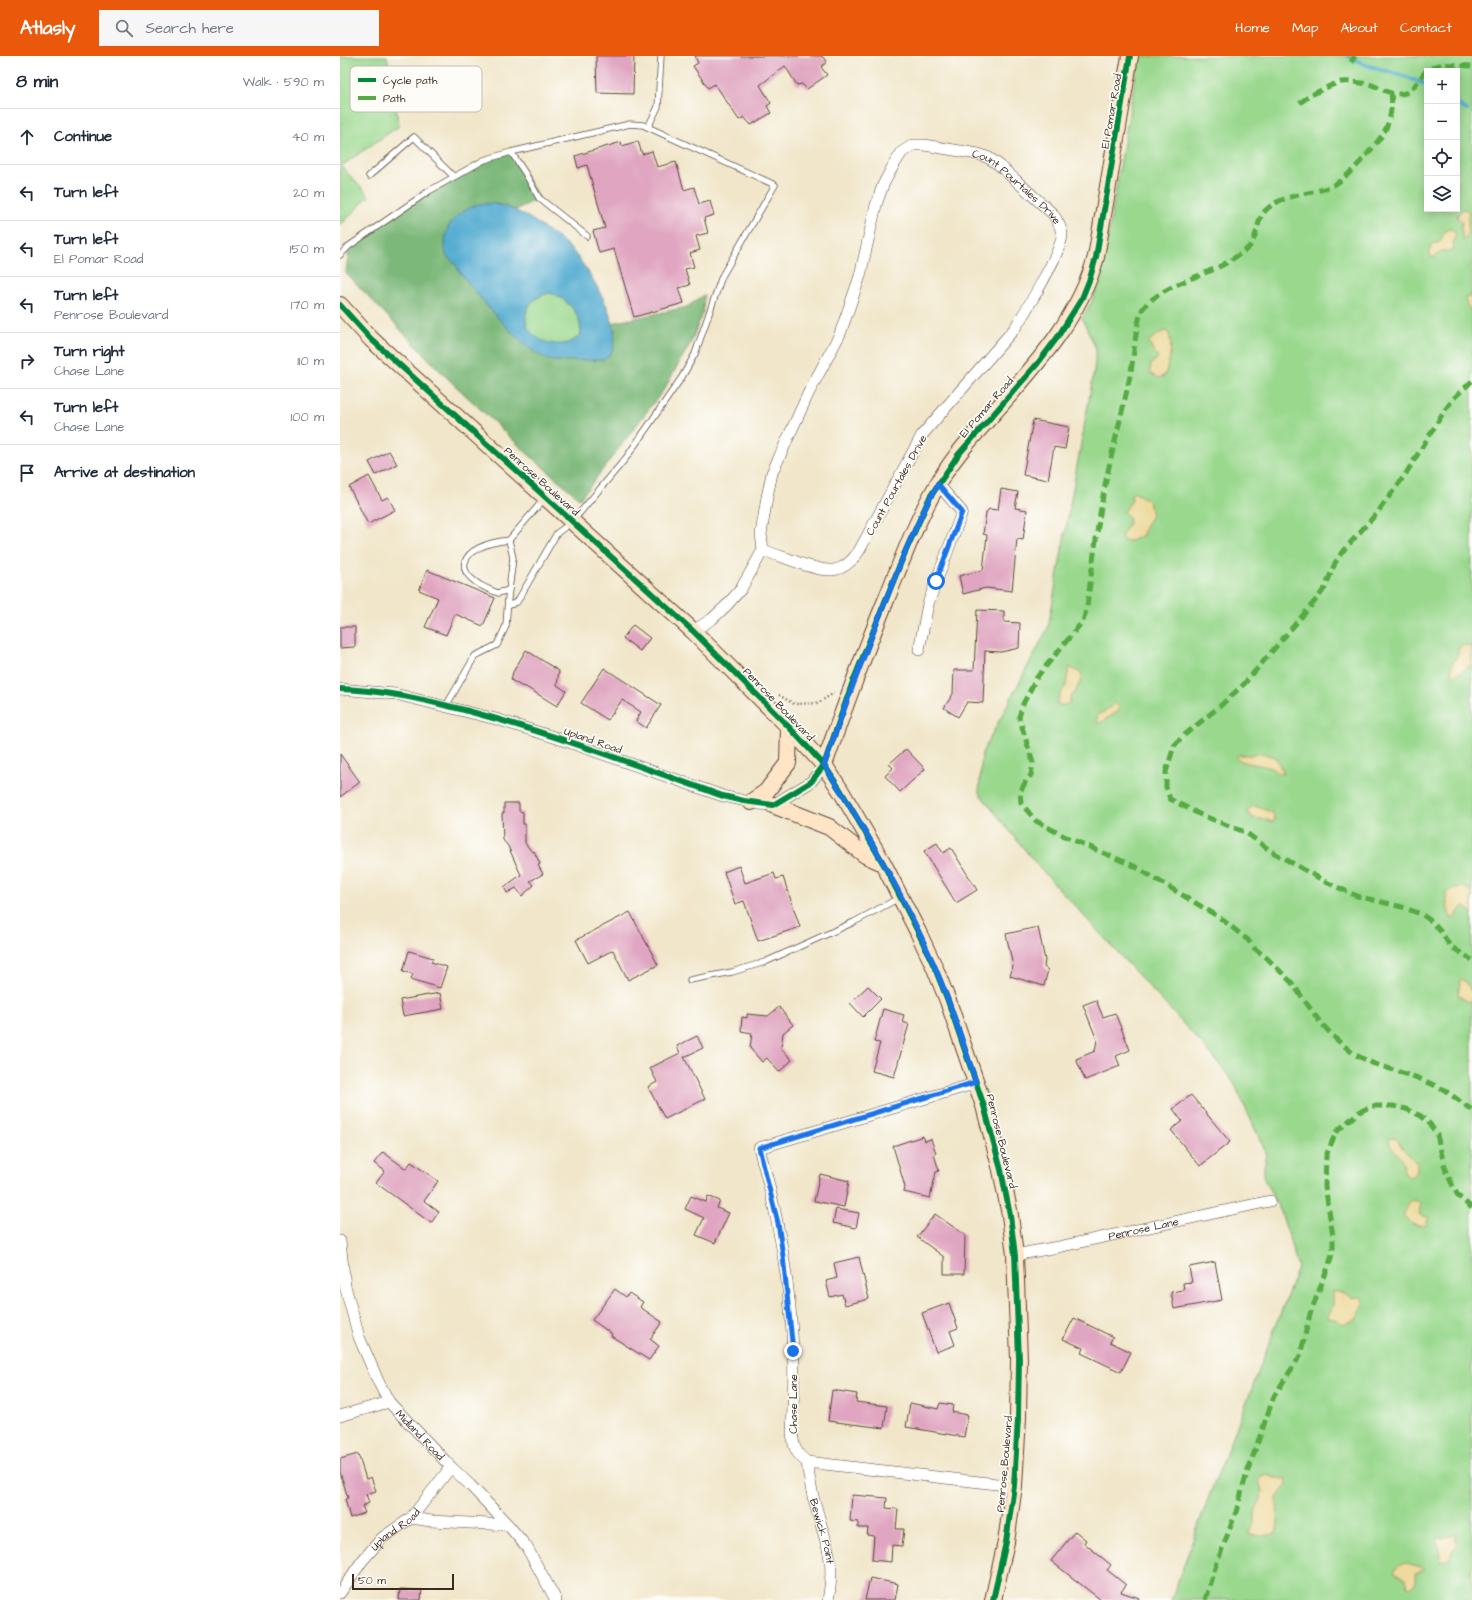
<!DOCTYPE html>
<meta charset="utf-8">
<style>
:root{--surface:#fff;--page:#f6f6f7;--text:#1f2937;--muted:#747a83;--line:#e0e1e3;--accent:#ea580c}
body{margin:0;font-family:"Architects Daughter",sans-serif;background:var(--page);color:var(--text)}
.controls{position:absolute;right:12px;top:12px;display:grid;overflow:hidden;border-radius:0px;box-shadow:0 2px 10px #0003}
.controls button{width:36px;height:36px;display:grid;place-items:center;padding:0;border:0;border-bottom:1px solid var(--line);background:var(--surface);color:var(--text);font:20px sans-serif}
.scale{position:absolute;left:12px;bottom:10px;width:102px;box-sizing:border-box;padding-left:4px;border:2px solid #3b2a1e;border-top:0;font-size:11px;line-height:14px;white-space:nowrap;color:#3b2a1e;-webkit-text-stroke:3px #fdfcf7;paint-order:stroke}
.stop{position:absolute;width:12px;height:12px;margin:-9px;border:3px solid #1a73e8;border-radius:50%;background:#fff}
.stop.end{background:#1a73e8;border-color:#fff;box-shadow:0 1px 4px #0008}
.list{margin:0;padding:0;list-style:none}
h2{display:flex;justify-content:space-between;align-items:center;height:52px;margin:0;padding:0 16px;font-size:17px}
h2 small{font-size:13px;font-weight:400;color:var(--muted)}
.list li{display:grid;grid-template-columns:26px 1fr auto;gap:12px;align-items:center;box-sizing:border-box;height:56px;padding:0 16px;border-top:1px solid var(--line)}
.list b{display:block;font-size:15px;white-space:nowrap}
.list p{margin:0;font-size:13px;white-space:nowrap;color:var(--muted)}
.list em{font-size:13px;font-style:normal;color:var(--muted)}
.icon{flex:none;width:22px;height:22px;fill:none;stroke:currentColor;stroke-width:2;stroke-linecap:round;stroke-linejoin:round}
.map{position:relative;flex:none;width:1132px;height:1544px;overflow:hidden}
header{display:flex;align-items:center;gap:24px;box-sizing:border-box;height:56px;padding:0 20px;background:var(--accent);color:#fff}
header strong{font-size:19px}
nav{display:flex;gap:22px;margin-inline-start:auto;font-size:14px}
.search{width:280px;height:36px;background:var(--page);display:flex;align-items:center;gap:10px;box-sizing:border-box;padding:0 14px;border-radius:0px;color:var(--muted);font-size:15px}
main{display:flex}
aside{flex:1;background:var(--surface)}
.map>svg:first-child{display:block}
.green{fill:#9ad88e;stroke:#6a8156;fill-rule:evenodd}
.forest{fill:#7bb879;stroke:#5b714c}
.sand{fill:#eeda9e;stroke:#94825e}
.water{fill:#53acd1;stroke:#476b78;fill-rule:evenodd}
.lines{fill:none;stroke-linecap:round;stroke-linejoin:round}
.stream{stroke:#53acd1;stroke-width:4}
.building{fill:#e0a6c1}
.lane-casing{stroke:#564638;stroke-width:7}
.street-casing{stroke:#564638;stroke-width:12}
.secondary-casing{stroke:#564638;stroke-width:18}
.path{stroke:#564638;stroke-width:2.5;stroke-dasharray:1 3;stroke-linecap:butt}
.lane{stroke:#fff;stroke-width:5.5}
.street{stroke:#fff;stroke-width:11}
.secondary{stroke:#ffe4c6;stroke-width:16}
.quiet{stroke:#55ab43;stroke-width:5;stroke-dasharray:10 5;stroke-linecap:butt}
.cycleway-casing{stroke:#fdfcf7;stroke-width:8}
.cycleway{stroke:#00873e;stroke-width:6}
.route{stroke:#1a73e8;stroke-width:5}
.labels{text-anchor:middle;stroke-width:3.5;stroke-linejoin:round;paint-order:stroke}
.street-label{font-size:11px;fill:#3b2a1e;stroke:#fdfcf7}
.key{fill:#fdfcf7;stroke:#c3bdb6;stroke-width:1}
.key-label{font-size:11px;fill:#3b2a1e}
</style>
<header>
<strong>Atlasly</strong>
<div class="search"><svg class="icon" aria-label="search" viewBox="0 0 24 24"><circle cx="10" cy="10" r="6"/><path d="M15 15l6 6"/></svg>Search here</div>
<nav><a>Home</a><a>Map</a><a>About</a><a>Contact</a></nav>
</header>
<main>
<aside>
<h2>8 min<small>Walk · 590 m</small></h2>
<ul class="list">
<li><svg class="icon" aria-label="ahead" viewBox="0 0 24 24"><path d="M12 20V5M6 11l6-6 6 6"/></svg><div><b>Continue</b></div><em>40 m</em></li>
<li><svg class="icon" aria-label="left" viewBox="0 0 24 24"><path d="M17 20v-9H6M10 6l-5 5 5 5"/></svg><div><b>Turn left</b></div><em>20 m</em></li>
<li><svg class="icon" aria-label="left" viewBox="0 0 24 24"><path d="M17 20v-9H6M10 6l-5 5 5 5"/></svg><div><b>Turn left</b><p>El Pomar Road</p></div><em>150 m</em></li>
<li><svg class="icon" aria-label="left" viewBox="0 0 24 24"><path d="M17 20v-9H6M10 6l-5 5 5 5"/></svg><div><b>Turn left</b><p>Penrose Boulevard</p></div><em>170 m</em></li>
<li><svg class="icon" aria-label="right" viewBox="0 0 24 24"><path d="M7 20v-9h11M14 6l5 5-5 5"/></svg><div><b>Turn right</b><p>Chase Lane</p></div><em>110 m</em></li>
<li><svg class="icon" aria-label="left" viewBox="0 0 24 24"><path d="M17 20v-9H6M10 6l-5 5 5 5"/></svg><div><b>Turn left</b><p>Chase Lane</p></div><em>100 m</em></li>
<li><svg class="icon" aria-label="arrive" viewBox="0 0 24 24"><path d="M6 21V4h12l-3 4 3 4H6"/></svg><div><b>Arrive at destination</b></div></li>
</ul>
</aside>
<div class="map">
<svg width="1132" height="1544" viewBox="0 0 1132 1544">
<rect width="100%" height="100%" fill="#fdfcf7"/>
<filter id="ink" filterUnits="userSpaceOnUse"><feTurbulence type="fractalNoise" baseFrequency=".025" numOctaves="2"/><feDisplacementMap in="SourceGraphic" scale="8" xChannelSelector="R" yChannelSelector="G"/><feConvolveMatrix kernelMatrix="1 2 1 2 8 2 1 2 1" color-interpolation-filters="sRGB"/></filter>
<filter id="wash" filterUnits="userSpaceOnUse"><feTurbulence type="fractalNoise" baseFrequency=".012" numOctaves="4" result="noise"/><feDisplacementMap in="SourceGraphic" scale="16" xChannelSelector="R" yChannelSelector="G"/><feGaussianBlur stdDeviation="0.9" result="paint"/><feColorMatrix in="noise" values="0 0 0 0 0 0 0 0 0 0 0 0 0 0 0 0 0 1.4 0 .05"/><feComposite in="paint" operator="in"/></filter>
<g filter="url(#wash)">
<rect width="100%" height="100%" fill="#f1e6ca"/>
<!-- green -->
<path class="green" d="M0 0H47L59 70 1 110 29 140 0 170Z
M799 0H1132V1544H831L868 1443 913 1330 958 1211 941 1156 924 1123V1111L927 1099 894 1027 872 999 698 810 639 737 642 697 708 572 754 315 756 293 742 262 753 243 761 220ZM1087 15H1117V153H1087Z
M211 237C229 244 242 259 241 279 235 283 230 288 222 289 211 290 192 283 187 272 180 254 195 239 211 237Z"/>
<!-- forest -->
<path class="forest" d="M171 96 199 142 176 154 155 148 123 155 108 171 107 199 116 208 119 215C137 238 186 300 213 305L264 304 275 275 272 267 347 251 364 239 363 256 351 286 325 332 240 443 189 399 104 319 6 217 9 190 89 135 144 104Z"/>
<!-- sand -->
<path class="sand" d="M1123 153 1129 155C1126 165 1132 176 1123 185L1121 171 1122 166 1117 162 1118 158Z
M1111 173 1116 177 1113 186 1114 194 1110 195H1101L1095 201H1091L1089 196 1092 188 1100 186 1105 175Z
M1132 240V257L1125 245 1127 242Z
M824 275 828 276C834 287 829 310 824 320L818 322 810 317 811 308 816 304 818 301C805 283 806 287 824 275Z
M794 436 809 445 812 459 806 469 803 479C796 482 790 488 782 483L781 481 789 467 788 461 784 456 792 444 791 439Z
M1123 589 1132 591V608L1114 620C1105 610 1120 604 1118 592Z
M729 611 741 617 742 621 735 637 731 640 729 647 726 649H719L717 646 720 638 726 630Z
M775 647 778 650 779 655 758 668 757 659 765 655Z
M923 697 936 702 944 718C937 718 936 714 930 712 919 707 905 709 896 702L898 699H911Z
M915 750 933 757 935 764 931 766 927 763C919 763 912 764 907 756 909 753 912 750 915 750Z
M1119 831H1124L1132 836V858L1127 851 1123 850 1114 862 1112 863C1109 860 1104 839 1107 836 1109 834 1116 832 1119 831Z
M1122 923 1127 927 1130 934 1132 935V946H1128L1118 939 1120 925Z
M1054 1081 1057 1083 1061 1091 1077 1107V1115L1073 1120 1069 1121 1064 1117C1063 1113 1064 1110 1063 1106 1059 1096 1050 1095 1049 1083Z
M1073 1144 1081 1147 1079 1157 1081 1160 1089 1161 1086 1169C1077 1172 1068 1167 1064 1160 1065 1154 1066 1145 1073 1144Z
M993 1235 1005 1238 1013 1242 1018 1241 1022 1242 1023 1248 1016 1264 1003 1268 996 1263 987 1262 993 1250Z
M922 1419H927L935 1422 946 1423 947 1424V1428L937 1442 938 1473 936 1477 920 1481 908 1478 915 1467V1456L921 1443 922 1435 919 1425Z
M1115 1477H1117L1115 1484 1118 1487 1111 1497V1503L1101 1506 1097 1483 1111 1480Z
M1067 1507 1084 1512V1513L1076 1517V1526L1071 1532 1068 1531 1066 1522 1054 1518V1514L1062 1508Z"/>
<!-- water -->
<path class="water" d="M138 148C143 148 150 147 156 148 178 153 195 165 212 178 218 182 224 186 229 191 247 210 296 283 264 304L213 305C186 300 137 238 119 215 116 205 109 205 106 198 105 195 105 189 105 186 106 165 120 156 138 148ZM211 237C229 244 242 259 241 279 231 287 223 290 210 287 176 279 179 241 211 237Z"/>
<g class="lines">
<!-- stream -->
<path class="stream" d="M1008 0 1026 9 1067 21 1087 29
M1117 48 1127 54"/>
</g>
<g id="blocks">
<!-- building -->
<path class="building" d="M256 0H294L293 38 257 37Z
M355 0H482L487 6 481 11 487 19 467 33 462 28 457 29 445 10 420 29 431 47 427 50 431 57 411 69 404 61 399 64 375 28 368 32 353 10 358 7Z
M298 85 302 98 312 95 317 111 336 106 344 134 354 131 359 148 370 145 374 159 364 162 368 177 356 180 360 194 350 197 354 211 345 213 350 229 339 232 344 247 294 261 274 193 259 197 253 175 265 172 247 109 238 112 235 100 281 86 282 90Z
M693 364 729 371 725 393 714 391 708 424 683 419Z
M49 395 57 408 36 419 29 406Z
M29 420 42 444 48 441 55 454 28 468 9 431Z
M661 433 678 436 675 452 687 454 683 484 677 483 672 535 646 532 623 538 619 520 643 514 647 479 643 478 646 457 649 453 658 454Z
M87 514 155 542 143 570 115 558 106 579 85 571 98 542 79 534Z
M637 554 664 555V566L680 567 679 592 661 596 645 595 643 647 627 646 618 661 604 652 613 638 614 614H634Z
M293 569 310 582 300 595 283 582Z
M0 571H15V591L0 592Z
M186 594 219 615 217 629 226 635 217 650 186 631 181 630 171 624 173 616Z
M264 612 321 649 306 672 296 665 301 656 282 644 268 664 241 647Z
M566 693 585 713 560 736 545 720 553 712 549 708Z
M0 698 20 726 0 741Z
M164 747H179V755L183 756V768H185V787L192 796 194 795 200 808 198 809 203 818 190 825 194 829 182 840 176 832 167 837 164 831 181 819 168 790 163 784 162 757H164Z
M597 787 603 797 611 792 637 834 616 847 584 795Z
M399 810 405 827 434 817 436 823 443 821 460 871 418 885 404 845 395 848 384 816Z
M290 856 318 909 288 924 273 894 248 907 236 884Z
M698 871 705 904 704 911 708 914 704 930 670 920 673 910 666 878Z
M69 895 93 902 91 906 107 911 100 932 71 923 73 918 63 915Z
M528 930 541 943 523 961 510 947Z
M100 937 103 953 63 960 60 944Z
M756 944 763 961 775 957 790 994 776 1000 780 1010 745 1024 736 1003 755 995 757 984 743 949Z
M439 951 453 969 443 977 441 992 452 1004 439 1016 427 1002 422 1006 410 992 412 977 401 975 402 961 407 962V958L428 960Z
M543 953 564 959 562 966 569 968 554 1021 532 1015 540 987 534 986Z
M357 980 363 992 344 1001 365 1043 325 1063 308 1031 317 1026 310 1012 340 997 337 990Z
M851 1039 890 1086 860 1110 831 1074 842 1065 833 1053Z
M583 1080 585 1085 591 1083 596 1097 594 1098 599 1115 596 1116 590 1142 564 1136 565 1131 553 1090Z
M43 1096 66 1113 71 1106 98 1125 84 1145 99 1156 91 1167 36 1127 45 1115 34 1107Z
M480 1118 509 1125 504 1151 474 1145Z
M351 1140 366 1146 368 1140 380 1145 377 1152 389 1157 375 1187 356 1179 364 1162 345 1153Z
M496 1153 519 1157 516 1172 493 1167Z
M595 1158 625 1179 624 1218H604V1201L577 1181Z
M519 1201 529 1243 505 1249 502 1238 490 1241 486 1225 497 1222 494 1207Z
M875 1206 882 1244 834 1253 831 1236 844 1234 843 1227 852 1226 849 1211Z
M275 1233 286 1241 289 1237 303 1246 300 1251 322 1266 310 1283 319 1290 309 1304 271 1280 272 1278 252 1264Z
M609 1247 618 1272 610 1275 615 1289 596 1296 582 1257Z
M734 1262 773 1281 770 1286 791 1296 781 1316 741 1297 743 1292 723 1283Z
M492 1334 517 1338 516 1346 547 1350 544 1372 488 1365Z
M570 1347 598 1353 600 1347 613 1349 612 1356 628 1359 624 1381 566 1371Z
M18 1398 26 1423 31 1421 36 1435 26 1438 29 1447 22 1450 25 1457 10 1462 5 1443 8 1442 0 1416V1403Z
M512 1439 547 1442 546 1452 558 1453 556 1473H564L562 1490 552 1489 551 1506 532 1504 534 1480 527 1479 528 1472H518V1466L510 1465Z
M735 1475 746 1484 744 1487 771 1509 767 1514 786 1529 781 1536 799 1542 798 1544H761L711 1505Z
M530 1522 558 1528 555 1544H525Z
M60 1533 82 1534 81 1544H59Z"/>
</g>
</g>
<g filter="url(#ink)">
<use href="#blocks" fill-opacity="0" stroke="#564638" stroke-width="1"/>
<g class="lines">
<!-- lane casing -->
<g class="lane-casing">
<path id="lane" d="M308 71 318 51 321 0
M171 96 185 117 199 142 247 180
M29 120 74 81 114 121
M0 199 9 190 89 135 144 104 171 96 290 68 303 69 435 129 382 220 355 298 342 321 286 402 232 466 217 477 177 546 168 550
M169 534 158 537C104 518 121 489 169 484
M106 650 135 600 157 589 166 570 168 542 173 502 169 484 205 442
M350 924 392 916 425 906 514 866 559 842"/>
</g>
<!-- street casing -->
<g class="street-casing">
<g id="street">
<path id="s1" d="M353 575 372 563 387 549 401 533 423 494 421 478 427 441 432 417 469 336 500 278 520 220 536 149 543 129 553 110 562 96 573 89H584L638 98 649 102 659 109 713 158C717 164 721 170 722 178 723 194 685 256 675 272L582 379 519 495C502 520 487 516 462 508 449 503 436 499 423 494"/>
<path d="M579 594 588 548 622 456 598 428"/>
<path d="M0 633 55 638 156 663 217 682 383 740 419 748 433 749 471 726 484 709"/>
<path d="M637 1027 419 1092C438 1158 450 1226 453 1295 455 1322 453 1349 452 1377 454 1391 455 1397 467 1406L674 1430"/>
<path id="s2" d="M0 1185 5 1230 19 1281 38 1325 49 1346 111 1411 130 1429 168 1469 186 1490 216 1544"/>
<path id="s3" d="M675 1199 718 1191 930 1145"/>
<path d="M0 1360 49 1346"/>
<path id="s4" d="M467 1406C469 1421 471 1436 476 1451 486 1489 496 1503 488 1544"/>
<path d="M71 1462 91 1465 168 1469"/>
<path id="s5" d="M0 1537 22 1505 42 1482 71 1462 111 1411"/>
</g>
</g>
<!-- secondary casing -->
<g class="secondary-casing">
<path id="secondary" d="M0 249 31 283 353 575 449 671 484 709 501 735 543 807 578 876 594 910 608 945 644 1050 661 1114 670 1159 675 1199 679 1303 678 1362 674 1430 666 1486 653 1544
M484 709C504 652 525 595 548 539 564 499 579 458 602 421 615 400 632 381 649 362 693 312 738 266 756 201L790 0
M411 746 426 736 448 707 449 671
M433 749 489 771 525 799 543 807"/>
</g>
<!-- path -->
<path class="path" d="M439 639 454 648 478 647 494 637"/>
<!-- lane -->
<use href="#lane" class="lane"/>
<!-- street -->
<use href="#street" class="street"/>
<!-- secondary -->
<use href="#secondary" class="secondary"/>
<!-- quiet -->
<path class="quiet" d="M1011 6 1015 0
M1051 37C1053 49 1050 66 1044 76 1035 91 1008 122 992 130 972 139 945 137 927 153 915 163 919 183 907 193 895 202 881 211 867 216 846 225 820 233 804 251 796 261 794 300 791 315 783 355 772 394 764 434 757 473 752 512 747 551L743 565 697 621 683 648 679 661 693 707 691 719 686 725 680 736 681 747 696 765 724 780 794 810 879 861 908 884 914 892 927 902 952 927 980 966 996 983 1014 998 1032 1007 1078 1022 1103 1033 1132 1054
M960 47C969 39 990 29 1001 26 1008 25 1022 27 1029 28 1040 31 1048 39 1061 38 1077 36 1079 17 1092 11 1104 6 1120 10 1132 10
M1132 325 1115 341 1105 354 1065 419 1037 457 1002 496 995 507 985 532 975 545 904 628 879 651 842 681 834 690 826 716V731L830 743 861 759 905 776 931 795 986 826 1017 840 1062 851 1081 858 1091 865 1102 877 1110 890 1132 904
M865 1544 872 1520 896 1456 906 1420 934 1340 960 1300 970 1258 989 1209 993 1194V1180L985 1130 986 1100 996 1076 1019 1056 1032 1050H1053L1066 1053 1081 1060 1090 1068 1097 1079 1106 1116 1118 1140 1132 1152"/>
<!-- cycleway casing -->
<g class="cycleway-casing">
<path id="cycleway" d="M0 249 31 283 353 575 449 671 484 709 501 735 543 807 578 876 594 910 608 945 644 1050 661 1114 670 1159 675 1199 679 1303 678 1362 674 1430 666 1486 653 1544
M0 633C44 634 86 644 128 655 214 678 298 710 383 740L404 745 433 749 471 726 484 709 512 628 563 501 590 441 618 399 698 307 717 282 742 242 750 222 756 201 790 0"/>
</g>
<!-- cycleway -->
<use href="#cycleway" class="cycleway"/>
</g>
</g>
<g class="lines" filter="url(#ink)">
<!-- route -->
<path class="route" d="M453 1295 443 1200 438 1167 419 1092 636 1026C623 987 611 947 594 909 564 839 525 772 484 709 504 652 525 597 547 541 562 503 577 464 598 428L622 456 596 525"/>
</g>
<g class="labels">
<!-- street labels -->
<g class="street-label">
<text transform="translate(771 55) rotate(-80)" y="4">El Pomar Road</text>
<text dy="4" stroke="none"><textPath href="#s1" startOffset="665">Count Pourtales Drive</textPath></text>
<text transform="translate(646 351) rotate(-49)" y="4">El Pomar Road</text>
<text transform="translate(202 425) rotate(42)" y="4">Penrose Boulevard</text>
<text transform="translate(556 429) rotate(-61)" y="4">Count Pourtales Drive</text>
<text transform="translate(439 648) rotate(46)" y="4">Penrose Boulevard</text>
<text transform="translate(253 684) rotate(19)" y="4">Upland Road</text>
<text transform="translate(662 1085) rotate(76)" y="4">Penrose Boulevard</text>
<text dy="4" stroke="none"><textPath href="#s3" startOffset="131">Penrose Lane</textPath></text>
<text transform="translate(453 1348) rotate(-90)" y="4">Chase Lane</text>
<text dy="4" stroke="none"><textPath href="#s2" startOffset="215">Midland Road</textPath></text>
<text transform="translate(664 1408) rotate(-85)" y="4">Penrose Boulevard</text>
<text dy="4" stroke="none"><textPath href="#s5" startOffset="85">Upland Road</textPath></text>
<text dy="4" stroke="none"><textPath href="#s4" startOffset="71">Bewick Point</textPath></text>
</g>
</g>
<!-- legend -->
<rect x="10" y="10" width="132" height="46" rx="6" class="key"/>
<rect x="18" y="22" width="18" height="4" fill="#00873e"/>
<rect x="18" y="40" width="18" height="4" fill="#55ab43"/>
<g class="key-label">
<text x="43" y="28">Cycle path</text>
<text x="43" y="46">Path</text>
</g>
</svg>
<div class="controls">
<button>+</button>
<button>−</button>
<button><svg class="icon" aria-label="locate" viewBox="0 0 24 24"><circle cx="12" cy="12" r="6"/><path d="M12 2v4M12 18v4M2 12h4M18 12h4"/></svg></button>
<button><svg class="icon" aria-label="layers" viewBox="0 0 24 24"><path d="M12 4l9 5-9 5-9-5zM3 14l9 5 9-5"/></svg></button>
</div>
<div class="scale">50 m</div>
<div class="stop" style="left:596px;top:525px"></div>
<div class="stop end" style="left:453px;top:1295px"></div>
</div>
</main>
